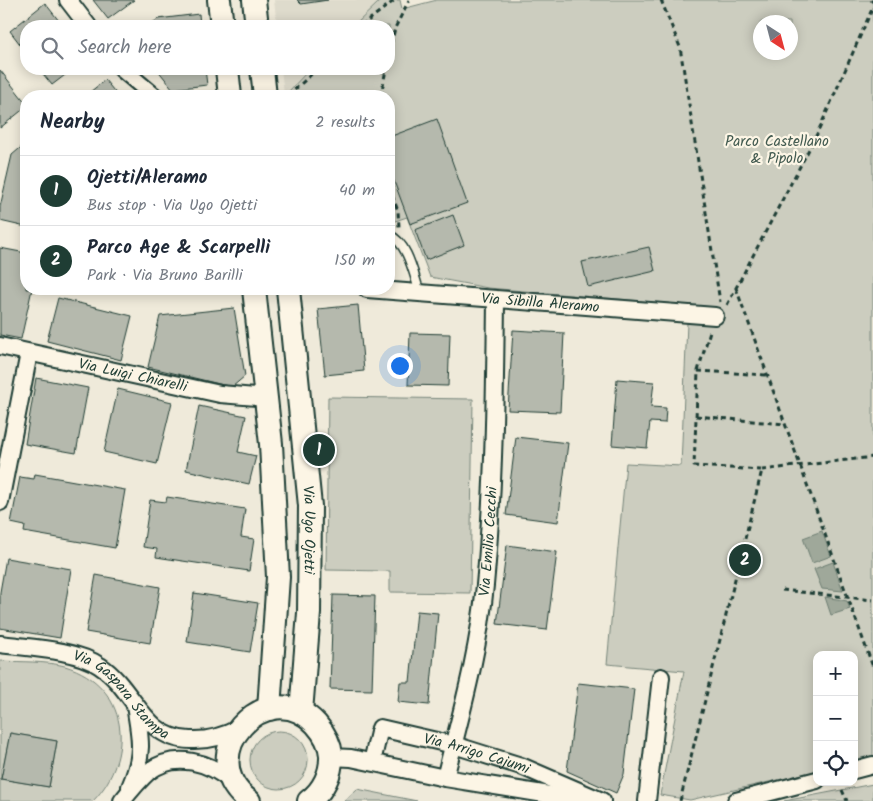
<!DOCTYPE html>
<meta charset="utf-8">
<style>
:root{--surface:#fff;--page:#f2f2f3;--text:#1f2937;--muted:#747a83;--line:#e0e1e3;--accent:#1f3d34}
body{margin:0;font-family:Kalam,sans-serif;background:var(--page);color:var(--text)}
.controls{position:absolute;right:15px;bottom:15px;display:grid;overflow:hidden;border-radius:10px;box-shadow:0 2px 12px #0003}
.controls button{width:45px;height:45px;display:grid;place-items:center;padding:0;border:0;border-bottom:1px solid var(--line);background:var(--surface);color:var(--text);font:25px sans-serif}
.compass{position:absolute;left:753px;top:15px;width:45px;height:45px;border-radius:50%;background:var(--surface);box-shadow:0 2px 12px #0003;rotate:144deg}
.you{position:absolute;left:399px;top:365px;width:18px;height:18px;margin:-12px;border:4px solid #fff;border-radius:50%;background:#1a73e8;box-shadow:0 0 0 8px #1a73e833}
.badge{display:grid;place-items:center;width:32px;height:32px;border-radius:50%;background:var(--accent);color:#fff;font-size:16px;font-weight:700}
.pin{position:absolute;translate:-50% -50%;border:2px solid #fff;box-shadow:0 1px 5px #0006}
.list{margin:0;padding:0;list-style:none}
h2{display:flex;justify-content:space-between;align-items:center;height:65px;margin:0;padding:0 20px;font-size:21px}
h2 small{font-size:16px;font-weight:400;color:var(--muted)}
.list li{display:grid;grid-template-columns:32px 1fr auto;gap:15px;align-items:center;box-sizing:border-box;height:70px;padding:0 20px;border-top:1px solid var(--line)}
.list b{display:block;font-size:19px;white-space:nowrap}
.list p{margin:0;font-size:16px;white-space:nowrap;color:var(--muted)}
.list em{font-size:16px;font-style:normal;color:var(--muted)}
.icon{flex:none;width:28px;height:28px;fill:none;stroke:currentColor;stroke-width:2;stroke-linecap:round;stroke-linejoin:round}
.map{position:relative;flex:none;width:873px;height:801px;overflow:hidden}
.search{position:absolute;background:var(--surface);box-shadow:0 2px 12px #0003;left:20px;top:20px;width:375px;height:55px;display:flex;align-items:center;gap:12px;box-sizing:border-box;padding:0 18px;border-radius:20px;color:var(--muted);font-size:19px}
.panel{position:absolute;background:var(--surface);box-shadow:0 2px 12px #0003;left:20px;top:90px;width:375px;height:205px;border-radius:20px}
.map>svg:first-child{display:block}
.built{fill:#dedbcc}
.green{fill:#cccdbf;stroke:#76857a;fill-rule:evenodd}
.water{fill:#9fa89a;stroke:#6c7d71}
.building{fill:#b5b9ad;stroke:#1f3d34}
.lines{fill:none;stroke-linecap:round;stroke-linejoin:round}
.service-casing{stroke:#1f3d34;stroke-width:11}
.minor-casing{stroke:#1f3d34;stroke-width:20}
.secondary-casing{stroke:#1f3d34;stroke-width:26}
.path{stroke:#1f3d34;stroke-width:3;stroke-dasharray:5 4;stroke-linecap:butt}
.service{stroke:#fcf5e5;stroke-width:8}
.minor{stroke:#fcf5e5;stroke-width:16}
.secondary{stroke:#fcf5e5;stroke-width:22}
.labels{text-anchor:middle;stroke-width:4.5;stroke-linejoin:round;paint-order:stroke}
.park-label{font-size:15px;fill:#425a50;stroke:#fcf5e5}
.street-label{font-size:15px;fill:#1f3d34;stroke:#fcf5e5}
</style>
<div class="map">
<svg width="873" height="801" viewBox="0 0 873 801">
<rect width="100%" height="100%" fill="#efeada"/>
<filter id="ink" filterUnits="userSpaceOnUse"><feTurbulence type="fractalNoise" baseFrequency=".02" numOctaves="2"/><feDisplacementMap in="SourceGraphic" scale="10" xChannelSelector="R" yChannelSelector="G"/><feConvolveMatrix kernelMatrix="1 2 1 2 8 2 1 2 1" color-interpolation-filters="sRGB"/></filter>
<g filter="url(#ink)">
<!-- built -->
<path class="built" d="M274 0H381L354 26H277Z
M281 69H310L284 94Z"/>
<!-- green -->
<path class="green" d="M381 0H400L402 9 437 0H873V756L854 762V655H817V771L690 800 660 795 684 671 607 664 626 463 681 466 687 323 713 307 488 288 430 277 407 217 389 223V96H284L310 69H389V26H354ZM760 22H790V52H760Z
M328 397 473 399 470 593 390 592V571L326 570Z
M0 661C20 662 45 661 65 666 129 685 136 757 93 801H0ZM10 733 57 741 49 787 1 779Z
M250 760a29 29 0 1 1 58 0a29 29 0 1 1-58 0Z
M873 784V801H784Z
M357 789 417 801H344Z"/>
<!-- water -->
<path class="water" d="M822 531 831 556 812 563 803 538Z
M833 562 843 591 822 589 814 569Z
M825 597 847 601 850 609 831 615Z"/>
<!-- building -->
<path class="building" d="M93 0H134L108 19Z
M297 0H328L301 4Z
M45 3 63 26H26V52L10 31Z
M199 14 200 26H148L158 19Z
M39 69H73L52 85Z
M157 69H205L207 85 173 89Z
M0 70 26 103V107L0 128Z
M105 80 118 96H85Z
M437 119 467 203 410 224 389 168V137Z
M26 143V227L0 221V207L12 155Z
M453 215 464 245 426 260 415 230Z
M649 247 655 271 588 287 582 262Z
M0 248 26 253V289H32L21 339 0 335Z
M58 298 132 316 121 360 47 341Z
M358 305 364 371 325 375 318 309Z
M234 308 245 376 232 387 148 367 160 316Z
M513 330 564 333 560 412 508 410Z
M410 333 450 334 448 386 408 385Z
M36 378 88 388 76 453 25 444Z
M617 379 654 382 651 407 666 408 665 423 650 422 647 448 612 445Z
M118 389 172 402 157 464 104 452Z
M199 406 246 416 238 452 256 456 249 484 186 470Z
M516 437 568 443 558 522 506 515Z
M35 474 125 490 115 548 24 532 25 526 11 523 20 477 34 479Z
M167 497 245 509 241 537 254 539 249 571 156 557 157 549 143 547 150 500 166 502Z
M507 545 557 552 547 630 497 624Z
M6 558 71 569 60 638 0 628V592Z
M96 575 160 587 150 643 86 632Z
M194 593 258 603 250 652 187 642Z
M333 595 375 596 372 690 330 689Z
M417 611 438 613 429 705 398 702 400 682H410Z
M578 683 634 689 624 774 616 793 567 771Z
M10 733 57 741 49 787 1 779Z"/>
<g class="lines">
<!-- service casing -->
<g class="service-casing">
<path id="service" d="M389 235C408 242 414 276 420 293"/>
</g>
<!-- minor casing -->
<g class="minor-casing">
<g id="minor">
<path d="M68 0 88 26"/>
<path d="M122 69 154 96"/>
<path id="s1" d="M367 289 715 316"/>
<path id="s2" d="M0 346 220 394 267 398"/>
<path d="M0 502 29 353"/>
<path id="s3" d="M0 644C29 648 75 649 100 666 134 688 143 739 190 740 208 741 222 737 238 729"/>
<path d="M331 757 351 758 445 778 587 801"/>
<path id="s4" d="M372 762 380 728 454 745 521 766 602 801"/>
<path d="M854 770 873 765"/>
<path id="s5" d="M445 778C461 714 479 651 485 585 494 490 495 395 496 300"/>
<path d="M130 787C144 755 141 739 135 706"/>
<path d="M122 801C130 791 138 781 148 772 175 751 211 762 233 783"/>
<path d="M647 801 661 677"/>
<path d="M736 801 817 780"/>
</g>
</g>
<!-- secondary casing -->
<g class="secondary-casing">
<g id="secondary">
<path d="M219 0 222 26"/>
<path d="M254 0 257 26"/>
<path d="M227 69 230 96"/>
<path d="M262 69 265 96"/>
<path d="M254 289 271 444 278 577 269 709"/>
<path id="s6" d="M288 289 310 506 309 613 301 712"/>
<path d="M249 801C190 757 266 671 316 724 324 733 330 743 331 755 332 773 323 791 309 801"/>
</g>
</g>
<!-- path -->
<path class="path" d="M661 0 680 47 720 302
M871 0 873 2
M361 26 395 0
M389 53 395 28 409 0
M288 96 317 69
M381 96 386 69
M389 187 398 211 399 227
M736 288 873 667
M727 305 817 134 873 7
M698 371 767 375
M696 416 785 424
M762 470 873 457
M782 590 873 600
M842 790 847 801
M680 801 762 470 694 466 698 371 710 331"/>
<!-- service -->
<use href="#service" class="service"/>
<!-- minor -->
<use href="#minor" class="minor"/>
<!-- secondary -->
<use href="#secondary" class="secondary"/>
</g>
</g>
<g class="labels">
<!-- park labels -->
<g class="park-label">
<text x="777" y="146">Parco Castellano<tspan x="777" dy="17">&amp; Pipolo</tspan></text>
</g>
<!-- street labels -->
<g class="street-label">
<text dy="5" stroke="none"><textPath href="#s1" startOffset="174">Via Sibilla Aleramo</textPath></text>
<text dy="5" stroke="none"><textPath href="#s2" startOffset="136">Via Luigi Chiarelli</textPath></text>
<text dy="5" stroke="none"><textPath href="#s6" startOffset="242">Via Ugo Ojetti</textPath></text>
<text dy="5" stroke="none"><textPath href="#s5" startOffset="241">Via Emilio Cecchi</textPath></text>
<text dy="5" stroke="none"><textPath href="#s3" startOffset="138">Via Gaspara Stampa</textPath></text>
<text dy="5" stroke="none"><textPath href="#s4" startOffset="135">Via Arrigo Cajumi</textPath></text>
</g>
</g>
</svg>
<div class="controls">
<button>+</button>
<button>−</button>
<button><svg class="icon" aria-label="locate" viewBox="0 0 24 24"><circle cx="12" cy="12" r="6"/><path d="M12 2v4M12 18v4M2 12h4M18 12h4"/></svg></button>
</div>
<svg class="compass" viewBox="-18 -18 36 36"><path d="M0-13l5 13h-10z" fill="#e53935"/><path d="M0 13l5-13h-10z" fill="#747a83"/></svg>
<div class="you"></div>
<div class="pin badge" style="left:319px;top:450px">1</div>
<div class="pin badge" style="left:745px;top:560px">2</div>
<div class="search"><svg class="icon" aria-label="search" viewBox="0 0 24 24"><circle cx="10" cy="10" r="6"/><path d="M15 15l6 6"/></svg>Search here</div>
<section class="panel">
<h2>Nearby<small>2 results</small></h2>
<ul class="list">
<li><span class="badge">1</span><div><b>Ojetti/Aleramo</b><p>Bus stop · Via Ugo Ojetti</p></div><em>40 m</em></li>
<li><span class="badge">2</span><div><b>Parco Age &amp; Scarpelli</b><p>Park · Via Bruno Barilli</p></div><em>150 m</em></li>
</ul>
</section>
</div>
